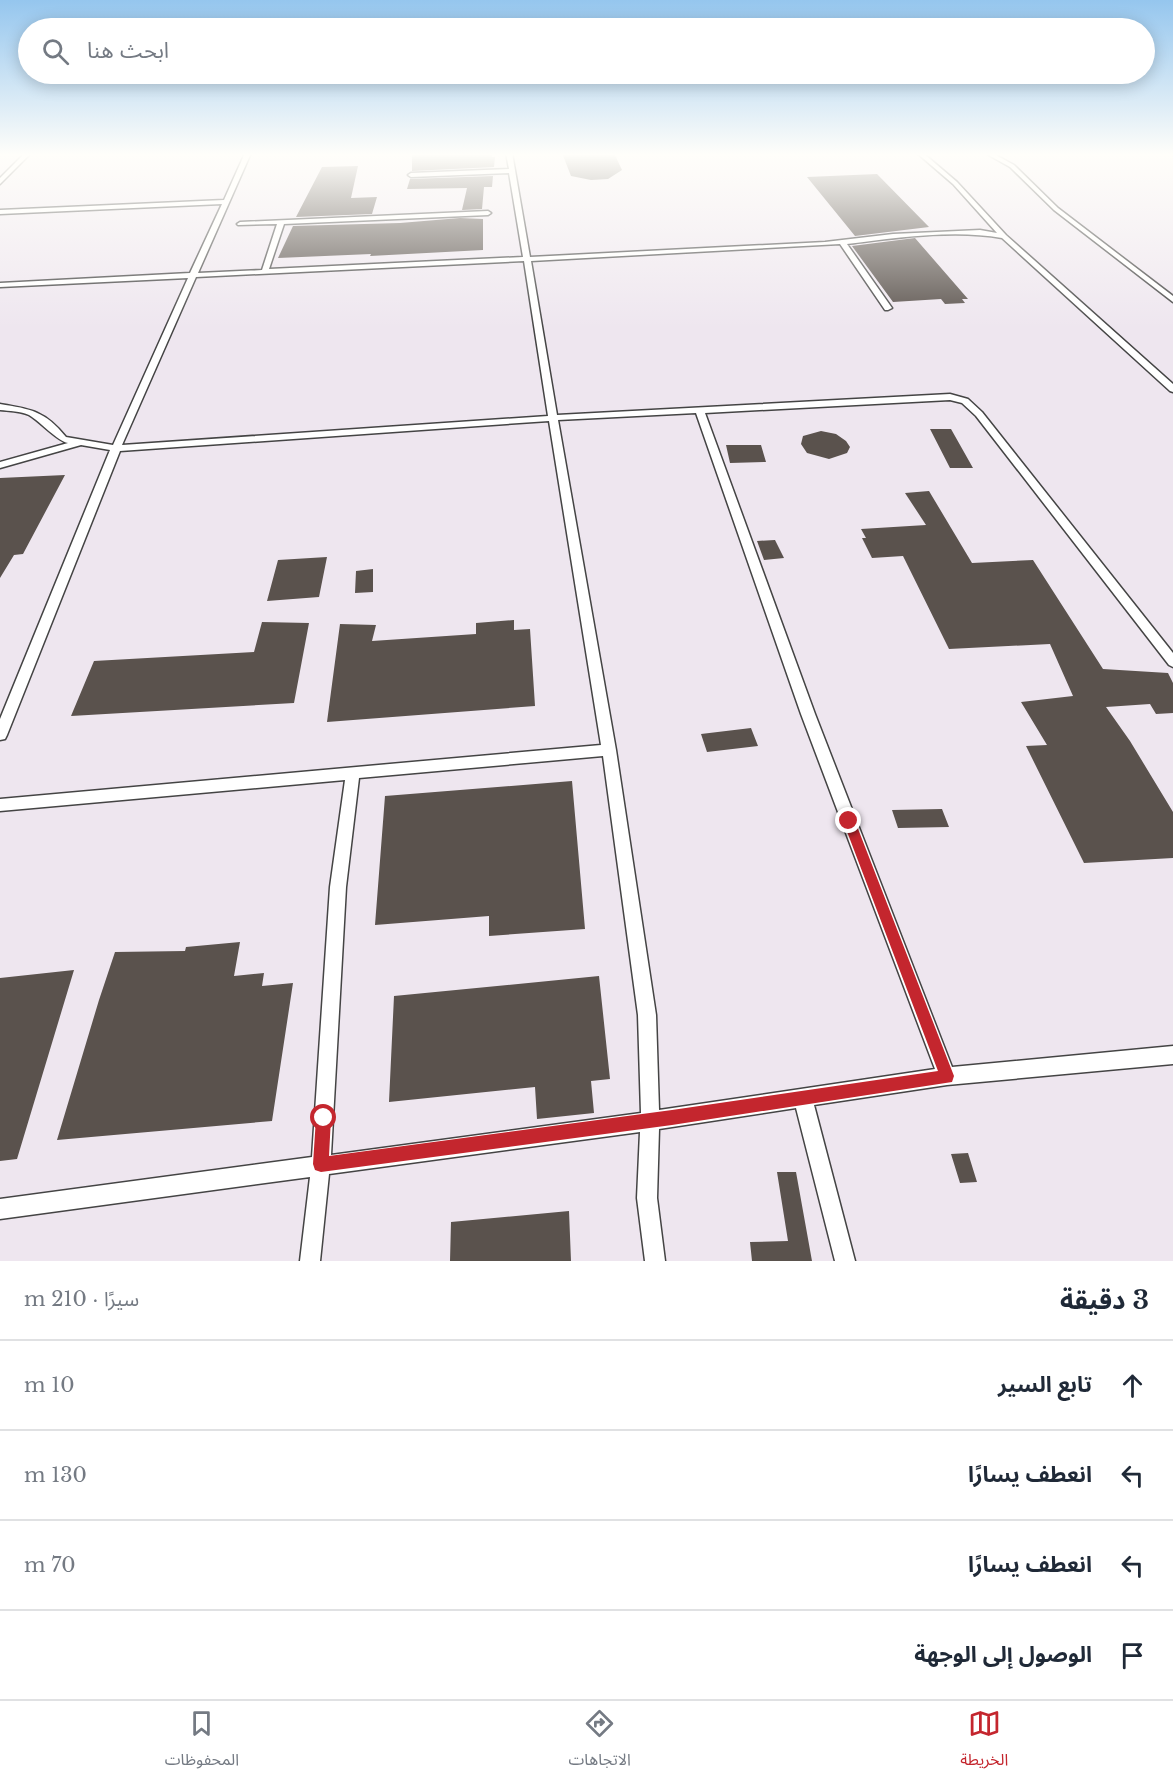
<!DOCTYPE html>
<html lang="ar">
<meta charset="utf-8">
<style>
:root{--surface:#fff;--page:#f6f6f7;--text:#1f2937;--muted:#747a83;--line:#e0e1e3;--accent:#c4262e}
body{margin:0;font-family:"Libre Baskerville","Noto Sans Arabic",serif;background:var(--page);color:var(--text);direction:rtl}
.stop{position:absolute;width:18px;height:18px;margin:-14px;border:4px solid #c4262e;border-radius:50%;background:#fff}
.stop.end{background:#c4262e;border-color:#fff;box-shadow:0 2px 6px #0008}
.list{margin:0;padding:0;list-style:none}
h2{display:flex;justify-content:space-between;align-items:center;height:78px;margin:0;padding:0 24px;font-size:26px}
h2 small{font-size:20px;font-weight:400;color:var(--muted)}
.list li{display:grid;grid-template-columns:39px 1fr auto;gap:18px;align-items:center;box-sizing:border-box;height:90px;padding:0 24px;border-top:2px solid var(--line)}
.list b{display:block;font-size:22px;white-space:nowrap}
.list em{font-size:20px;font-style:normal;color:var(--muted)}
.icon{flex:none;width:33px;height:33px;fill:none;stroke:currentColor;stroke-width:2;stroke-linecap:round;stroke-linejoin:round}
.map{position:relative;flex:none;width:1173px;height:1261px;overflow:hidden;direction:ltr}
.search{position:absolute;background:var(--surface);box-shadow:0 3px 15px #0003;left:18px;right:18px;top:18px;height:66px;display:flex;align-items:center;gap:15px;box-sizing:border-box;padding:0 21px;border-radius:33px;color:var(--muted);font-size:22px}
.sheet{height:438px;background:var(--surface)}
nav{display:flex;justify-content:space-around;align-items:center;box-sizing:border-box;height:84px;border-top:2px solid var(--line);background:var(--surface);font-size:16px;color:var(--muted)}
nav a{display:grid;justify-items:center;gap:3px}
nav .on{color:var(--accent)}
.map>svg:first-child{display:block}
.industrial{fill:#eee6ef}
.building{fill:#5a524d}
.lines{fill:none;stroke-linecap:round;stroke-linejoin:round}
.lane-casing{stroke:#444;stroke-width:3}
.lane{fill:#fff;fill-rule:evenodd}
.route{fill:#c4262e}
</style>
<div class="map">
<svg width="1173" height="1261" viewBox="0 0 1173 1261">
<rect width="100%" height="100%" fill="#fffdf5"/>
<!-- industrial -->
<path class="industrial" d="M0 153H1173V1261H0Z"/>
<!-- building -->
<path class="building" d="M412 153H491L492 157H495L494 167 412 171Z
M562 153H614L622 170 608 179 591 180 571 176Z
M358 166 351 198 377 197 372 214 296 217 322 167Z
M877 174 929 227 855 236 807 177Z
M493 176 492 187H484L482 209 462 210 467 188 407 189 410 179Z
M460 218 483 219V250L370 256 371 254 278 258 293 226 400 223Z
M915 238 968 299H962L965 303 945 304 941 299 893 302 852 246Z
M930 429H951L973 468H950Z
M821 431 836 434 846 441 850 447 847 453 829 459 807 453 801 444 803 436Z
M726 445H761L766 462 730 463Z
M65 475 23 554 14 555 0 578V478Z
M929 491 972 563 1033 560 1103 669 1168 673 1173 683V713L1156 714 1150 704 1106 707 1130 741 1173 812V858L1084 863 1026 746 1047 745 1021 702 1073 696 1050 644 949 649 903 556 872 558 862 538H866L861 529 926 525 905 493Z
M775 540 784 558 764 560 757 541Z
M327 557 319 597 267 601 278 560Z
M373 569V592L355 593 356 571Z
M514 620V630L530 629 535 706 327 722 340 624 376 625 372 641 476 634V623Z
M262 622 309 623 294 703 71 716 94 661 254 652Z
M751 728 758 746 707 752 701 734Z
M572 781 585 929 489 936V916L375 925 385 796Z
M942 809 949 827 898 828 892 810Z
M240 942 234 976 264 973 262 986 293 983 272 1121 57 1140 99 1000 115 952 185 951 186 947Z
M74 970 17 1159 0 1161V978Z
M599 976 610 1079 591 1081 594 1113 537 1119 535 1087 389 1102 394 996Z
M968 1153 977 1182 960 1183 951 1154Z
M777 1172H796L812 1261H752L750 1242 788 1241Z
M569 1211 571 1261H450L451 1222Z"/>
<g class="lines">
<!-- lane casing -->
<g class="lane-casing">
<path id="lane" d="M25 153H31L0 184V178Z
M245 153H251L198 273 262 270 277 224 238 225 237 224 240 222 488 211 491 213 488 215 284 224 269 269 523 257 509 173 411 177 408 175 411 173 509 169 506 153H512L530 257 825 242 893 234 980 230 997 233 953 184 917 153H923L957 182 1006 235 1173 384V392L1170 391 1002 238C953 229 896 238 847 244L892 308 888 310H885L840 244 531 261 557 415 950 394 968 399 982 412 1173 653V667L1169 665 976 416 962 403 950 400 705 413 815 714 952 1067 1173 1046V1064L947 1085 814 1105 855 1261H835L796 1108 659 1129 657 1198 665 1261H645L637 1198 640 1132 329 1174 320 1261H300L310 1177 0 1219V1199L312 1157 330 887 345 780 0 811V799L601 745 549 421 120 451 7 735 5 739 0 740V719L110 450 81 445 0 468V462L68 443C57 441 41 422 29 415 21 411 9 411 0 410V404C31 409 45 411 66 437L113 445 188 278 0 287V283L190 273 222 204 0 214V210L224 200ZM524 261 548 416 122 445 196 277ZM696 413 801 714 935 1069 659 1110 656 1015 616 750 558 420ZM603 756 638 1015 641 1113 331 1155 346 887 359 778Z
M985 153H992L1014 165 1058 208 1173 296V302L1054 210 1010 167Z"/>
</g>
<!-- lane -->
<use href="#lane" class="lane"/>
</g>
<!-- sky -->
<linearGradient id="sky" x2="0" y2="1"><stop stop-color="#95c6ee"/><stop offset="0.47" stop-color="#fffefa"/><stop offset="1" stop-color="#fffefa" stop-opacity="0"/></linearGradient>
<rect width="1173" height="329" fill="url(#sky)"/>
<!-- route -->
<path class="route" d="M849 816 855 821 954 1076 952 1082 672 1125 321 1172 315 1170 313 1164 316 1118 318 1113 324 1111 329 1113 331 1118 329 1156 672 1110 938 1071 843 821Z"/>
</svg>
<div class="stop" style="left:324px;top:1118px"></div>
<div class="stop end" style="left:849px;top:821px"></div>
<div class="search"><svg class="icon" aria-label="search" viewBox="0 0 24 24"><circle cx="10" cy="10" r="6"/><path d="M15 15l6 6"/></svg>ابحث هنا</div>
</div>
<section class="sheet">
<h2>3 دقيقة<small>سيرًا · 210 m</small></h2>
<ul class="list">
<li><svg class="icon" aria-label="ahead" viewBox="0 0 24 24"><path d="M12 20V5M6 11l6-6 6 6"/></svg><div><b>تابع السير</b></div><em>10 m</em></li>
<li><svg class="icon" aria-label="left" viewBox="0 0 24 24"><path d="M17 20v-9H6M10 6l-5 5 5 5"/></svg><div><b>انعطف يسارًا</b></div><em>130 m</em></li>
<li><svg class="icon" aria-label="left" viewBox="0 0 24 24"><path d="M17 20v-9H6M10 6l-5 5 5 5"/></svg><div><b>انعطف يسارًا</b></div><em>70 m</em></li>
<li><svg class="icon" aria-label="arrive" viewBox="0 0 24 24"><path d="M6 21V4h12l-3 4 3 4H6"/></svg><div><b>الوصول إلى الوجهة</b></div></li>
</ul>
</section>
<nav>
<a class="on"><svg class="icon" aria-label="map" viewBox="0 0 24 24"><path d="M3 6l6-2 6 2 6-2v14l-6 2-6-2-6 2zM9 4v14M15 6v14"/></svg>الخريطة</a>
<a><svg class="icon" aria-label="directions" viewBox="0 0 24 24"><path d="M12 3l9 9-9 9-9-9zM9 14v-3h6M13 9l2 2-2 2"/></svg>الاتجاهات</a>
<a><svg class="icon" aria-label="saved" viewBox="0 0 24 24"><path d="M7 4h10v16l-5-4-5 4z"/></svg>المحفوظات</a>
</nav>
